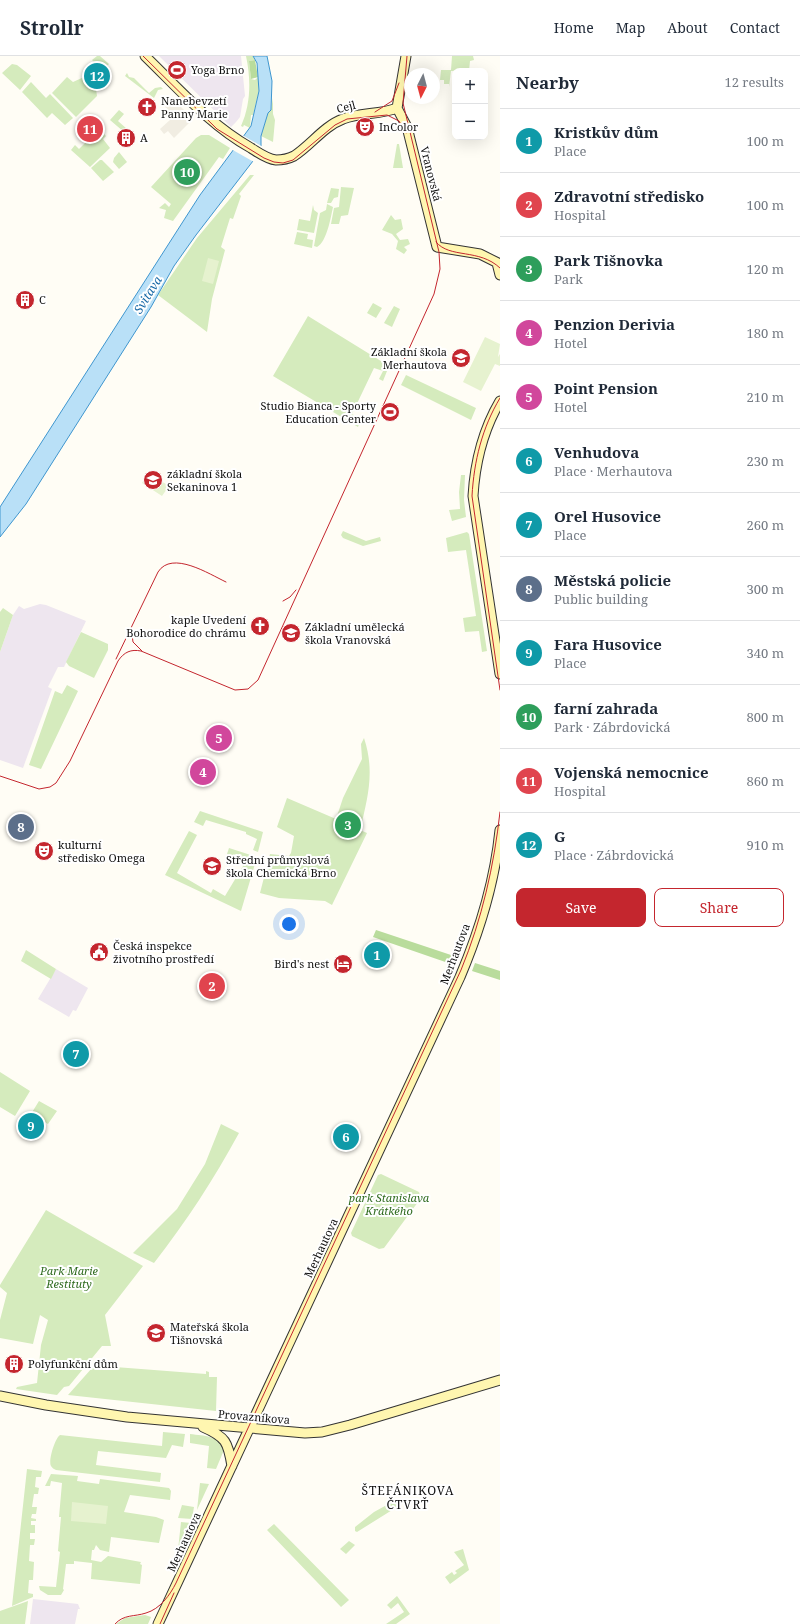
<!DOCTYPE html>
<meta charset="utf-8">
<style>
:root{--surface:#fff;--page:#f6f6f7;--text:#1f2937;--muted:#747a83;--line:#e0e1e3;--accent:#c4262e}
body{margin:0;font-family:"Noto Serif",serif;background:var(--page);color:var(--text)}
.controls{position:absolute;right:12px;top:12px;display:grid;overflow:hidden;border-radius:8px;box-shadow:0 4px 16px #0002}
.controls button{width:36px;height:36px;display:grid;place-items:center;padding:0;border:0;border-bottom:1px solid var(--line);background:var(--surface);color:var(--text);font:20px sans-serif}
.compass{position:absolute;left:404px;top:12px;width:36px;height:36px;border-radius:50%;background:var(--surface);box-shadow:0 4px 16px #0002;rotate:186deg}
.you{position:absolute;left:289px;top:868px;width:14px;height:14px;margin:-10px;border:3px solid #fff;border-radius:50%;background:#1a73e8;box-shadow:0 0 0 6px #1a73e833}
.badge{display:grid;place-items:center;width:26px;height:26px;border-radius:50%;background:var(--accent);color:#fff;font-size:13px;font-weight:700}
.pin{position:absolute;translate:-50% -50%;border:2px solid #fff;box-shadow:0 1px 4px #0006}
.list{margin:0;padding:0;list-style:none}
h2{display:flex;justify-content:space-between;align-items:center;height:52px;margin:0;padding:0 16px;font-size:17px}
h2 small{font-size:13px;font-weight:400;color:var(--muted)}
.list li{display:grid;grid-template-columns:26px 1fr auto;gap:12px;align-items:center;box-sizing:border-box;height:64px;padding:0 16px;border-top:1px solid var(--line)}
.list b{display:block;font-size:15px;white-space:nowrap}
.list p{margin:0;font-size:13px;white-space:nowrap;color:var(--muted)}
.list em{font-size:13px;font-style:normal;color:var(--muted)}
.actions{display:flex;gap:8px;padding:12px 16px}
.actions a{flex:1;padding:9px 0;border:1px solid var(--accent);border-radius:8px;text-align:center;font-size:14px;color:var(--accent)}
.actions .main{background:var(--accent);color:#fff}
.map{position:relative;flex:none;width:500px;height:1568px;overflow:hidden}
header{display:flex;align-items:center;gap:24px;box-sizing:border-box;height:56px;padding:0 20px;background:var(--surface);border-bottom:1px solid var(--line)}
header strong{font-size:19px}
nav{display:flex;gap:22px;margin-inline-start:auto;font-size:14px}
main{display:flex}
aside{flex:1;background:var(--surface)}
.map>svg:first-child{display:block}
.industrial{fill:#eee6ef}
.green{fill:#d5ebbd}
.forest{fill:#b9dc9c}
.pitch{fill:#e6f2cf}
.plaza{fill:#f1ede2}
.water{fill:#b9e0f7;stroke:#3f96cf}
.pier{fill:#fffdf5}
.lines{fill:none;stroke-linecap:round;stroke-linejoin:round}
.secondary-casing{stroke:#333;stroke-width:11}
.secondary{stroke:#fff6b0;stroke-width:9}
.tram{stroke:#c4262e;stroke-width:1}
.labels{text-anchor:middle;stroke-width:4;stroke-linejoin:round;paint-order:stroke}
.poi-label{font-size:11px;fill:#111;stroke:#fff;text-anchor:start}
.street-label{font-size:11px;fill:#111;stroke:#fff}
.park-label{font-size:11px;font-style:italic;fill:#2f6b1f;stroke:#fff}
.water-label{font-size:12px;font-style:italic;fill:#1768a6;stroke:#fff}
.neighbourhood-label{font-size:12px;letter-spacing:1px;fill:#111;stroke:#fff}
</style>
<header>
<strong>Strollr</strong>
<nav><a>Home</a><a>Map</a><a>About</a><a>Contact</a></nav>
</header>
<main>
<div class="map">
<svg width="500" height="1568" viewBox="0 0 500 1568">
<rect width="100%" height="100%" fill="#fffdf5"/>
<!-- industrial -->
<path class="industrial" d="M159 0H241L245 40 243 43 240 61 236 66 231 71Z
M40 548 46 549 86 565 64 611H58L48 631 52 633 23 712 0 704V596L13 559 19 550 24 553Z
M56 913 88 932 76 955 73 954 69 961 38 943Z
M33 1543 78 1548 80 1553H78L75 1568H30Z"/>
<!-- green -->
<path class="green" d="M97 0H100L109 8 102 15 92 4Z
M246 0H253L255 4 249 5 251 23 255 24 258 21 259 35 253 59H251L250 72 244 69 243 71 241 70C251 48 251 23 246 0Z
M452 0H473L474 4 470 5 469 15H451L449 31V28H444V24H440L441 14H451Z
M12 8 17 9 31 20 20 34 2 17Z
M127 17 129 21 134 22 149 37 155 32 161 31 163 33 158 34 154 42 125 20Z
M67 21 73 26 84 21 96 33 97 40 76 61 52 37Z
M31 26 46 42 50 38 73 62 65 69 52 57 47 62 22 36Z
M273 42V58L275 64 273 86 261 80 268 57 271 54Z
M119 54 124 58 118 65 127 73 124 76 110 64Z
M97 71 106 80 103 83 110 92 90 111 71 94 75 89 79 93 94 78 92 76Z
M201 79H209L230 92 223 103 219 101 173 165 164 162 166 154 159 152 165 147 169 151 171 148 151 131 196 82Z
M397 88H399L403 112H393Z
M119 96 127 106 119 113 113 106 114 102Z
M100 104H102L114 116 103 125 91 112Z
M250 119H254L239 138 241 140 233 163 230 162 221 191 225 194 212 243 207 276 158 239 197 182Z
M341 131 354 132 348 159 341 160 339 168H331L334 152 339 151Z
M331 132 339 133 338 141 334 142 331 147H327Z
M327 148 333 151C331 160 327 186 317 191L314 190 320 157 326 154Z
M313 149 314 154 318 157 314 177 297 174 299 163 310 165Z
M391 159 395 164 401 163 403 173 396 178 400 184 408 183 410 188 404 191 407 194 404 198 396 193 398 185 392 178 382 174Z
M297 176 308 178 307 183 313 184 312 192 294 188Z
M373 247 382 252 376 262 367 257Z
M394 250 400 253 392 271 384 267Z
M308 260 389 310 383 325 379 323 383 315 374 312 352 358 361 363 358 371 273 320Z
M406 319 476 352 471 364 401 329Z
M461 419H465L464 444 466 461 452 465 449 454 460 453 459 436Z
M343 475 366 485 380 481 381 485 363 490 343 482 341 479Z
M467 476 469 478 487 595 482 596 479 575 465 576 463 562 476 560 466 494 448 496 446 482Z
M3 552 13 559 0 596V556Z
M81 576 108 588V594L94 622 69 610 66 606Z
M67 629 78 635 41 713 29 709 55 635 62 638Z
M364 682C375 715 368 741 360 774L367 777 332 849 325 845 279 842 260 837 270 798 289 800 291 797 294 780 277 771 287 742 336 763 343 742 362 703 361 688Z
M200 755 263 776 258 796 253 794 257 783 246 778V776L206 764 203 770 194 766Z
M189 775 197 779 177 817 211 837 213 833 225 840 243 810 242 806 227 798 229 792 257 801 241 855 165 819Z
M26 894 56 913 51 923 21 905Z
M0 1016 30 1035 15 1060 0 1051Z
M39 1045 57 1055 48 1068 31 1058Z
M221 1068 239 1077C214 1123 186 1166 154 1207L133 1197 177 1153 205 1108Z
M381 1118 419 1136 421 1142 384 1192 379 1193 352 1180 351 1177 378 1119Z
M46 1154 143 1210 105 1259 111 1290H102L69 1330 64 1331 57 1339 16 1333 17 1331 37 1327 41 1289 48 1264 40 1259 33 1288 0 1282V1264L7 1237 0 1231V1229Z
M100 1303 114 1305 115 1311 206 1318V1315L209 1316V1321H217L216 1355 68 1339Z
M163 1376 185 1378 183 1391 172 1389 166 1402 98 1395 96 1409 161 1417 160 1426 56 1414C54 1413 52 1412 51 1410 48 1405 55 1382 60 1379L162 1390Z
M190 1378C205 1380 218 1379 224 1394L216 1413 207 1412 209 1390 190 1387Z
M27 1413 42 1415 41 1421H36L35 1431 39 1432 38 1438H34L32 1451H37L36 1458H32L31 1462 36 1463V1465H31V1469H35V1477H30V1483H35L34 1489H30L29 1505 34 1506 33 1524H29L28 1537 33 1538V1541L12 1550Z
M51 1418 78 1420 77 1425 99 1428 100 1423 169 1432 171 1435 170 1444 130 1439 124 1456 156 1461 164 1464 159 1487 111 1481 109 1496 100 1494 96 1489 94 1494H92L91 1504 101 1506 108 1500 141 1506 140 1508 142 1509 140 1528 91 1523 92 1507 74 1505V1508H66L63 1533 64 1534 61 1539H48L40 1534 39 1530 56 1531 60 1496 58 1495 61 1461H59L62 1427 51 1425 50 1430H45Z
M200 1427 209 1428 197 1454Z
M394 1445 398 1447 397 1451 357 1476 355 1475V1471L374 1456Z
M182 1449 194 1451 192 1463 178 1462Z
M181 1466 191 1467 178 1494Z
M274 1468 349 1544 341 1551 267 1474Z
M349 1485 355 1489 346 1498 340 1493Z
M463 1493 469 1514 450 1528 445 1521 452 1516 454 1519 457 1517 455 1515 464 1509 454 1496Z
M397 1540 410 1558 396 1568H386L404 1556 398 1547 391 1553 387 1549Z
M28 1545 25 1568H0V1555Z
M145 1559 151 1561 148 1568H116L125 1562Z"/>
<!-- forest -->
<path class="forest" d="M255 4 258 21 251 23 249 5Z
M376 874 457 901 454 909 373 881Z
M475 907 500 915V924L472 915Z"/>
<!-- pitch -->
<path class="pitch" d="M208 202 219 205 213 228 202 225Z
M485 281 500 288 498 301 500 298V310L495 308 481 335 463 326Z
M148 417 169 430 162 440 142 427Z
M72 1446 108 1450 106 1468 71 1465Z"/>
<!-- plaza -->
<path class="plaza" d="M170 42H172L193 63 174 82 168 75 164 78 160 73 170 64 168 62 172 57 164 50Z"/>
<!-- water -->
<path class="water" d="M253 0H267L272 25 271 54 268 57 261 80V90L253 105 196 179 174 210 151 251 26 448 0 481V451L200 139 251 70 259 35 257 7Z"/>
<!-- pier -->
<path class="pier" d="M242 79 263 91 254 106 231 93Z"/>
<g class="lines">
<!-- secondary casing -->
<g class="secondary-casing">
<path id="secondary" d="M145 0C179 33 210 69 251 92 259 97 267 103 276 104 282 104 288 103 294 100 311 89 324 70 343 63 360 56 380 59 397 52
M397 52 407 71 437 191 480 198 500 208
M397 52 406 0
M497 207 500 219
M500 345C483 374 475 406 473 440L500 618
M0 1340 46 1349 127 1361 305 1377 322 1376 350 1369 500 1324
M203 1371C226 1381 228 1386 232 1410
M158 1568 460 921C480 874 495 824 500 774"/>
</g>
<!-- secondary -->
<use href="#secondary" class="secondary"/>
<!-- tram -->
<path class="tram" d="M143 0 217 73 264 102 274 106 283 107 293 104 335 69 347 63 387 59 399 65 406 77
M375 56 392 45 399 27
M436 186C450 203 479 192 500 212
M500 342C482 372 474 405 472 440L500 634
M283 545 290 541 296 534
M131 572 133 586 142 595
M116 603 158 516C172 494 209 518 226 526
M0 720 39 733 50 731 56 727 70 705 118 605C124 596 131 593 141 595L235 634 248 633 258 624 434 238 440 213 439 196 403 47 407 0
M115 1568C124 1558 134 1561 146 1557 160 1553 170 1539 176 1527L461 914C482 863 494 810 500 756
M160 1568 174 1537"/>
</g>
<!-- icons -->
<defs>
<g id="stadium-disc" transform="scale(1)"><circle r="9.5" fill="#c4262e" stroke="#fff"/><path d="M0-5a6.5 5 0 1 0 0 10a6.5 5 0 1 0 0-10ZM-3.5-1.8h7v3.6h-7Z" fill="#fff"/></g>
<g id="church-disc" transform="scale(1)"><circle r="9.5" fill="#c4262e" stroke="#fff"/><path d="M-1.2-6h2.4v3.5h3.3v2.4h-3.3V6h-2.4V-.1h-3.3v-2.4h3.3Z" fill="#fff"/></g>
<g id="theatre-disc" transform="scale(1)"><circle r="9.5" fill="#c4262e" stroke="#fff"/><path d="M-5-5.5Q0-4 5-5.5V0Q5 5 0 6Q-5 5-5 0ZM-3.3-2.5H-1v1.5H-3.3ZM1-2.5H3.3v1.5H1ZM-2.8 1Q0 5.5 2.8 1Z" fill="#fff"/></g>
<g id="building-disc" transform="scale(1)"><circle r="9.5" fill="#c4262e" stroke="#fff"/><path d="M-4-6H4V6H1V3H-1V6H-4ZM-2.5-4.3h1.7v1.8h-1.7ZM.8-4.3h1.7v1.8H.8ZM-2.5-1h1.7V.8h-1.7ZM.8-1h1.7V.8H.8Z" fill="#fff"/></g>
<g id="school-disc" transform="scale(1)"><circle r="9.5" fill="#c4262e" stroke="#fff"/><path d="M0-5L7-2L0 1L-7-2ZM-4 1L0 2.5L4 1V4Q0 6-4 4Z" fill="#fff"/></g>
<g id="civic-disc" transform="scale(1)"><circle r="9.5" fill="#c4262e" stroke="#fff"/><path d="M-.6-6.5H3V-4.5H.6V-3L4-1V1h2V6H-6V1h2V-1L-.6-3ZM-1.2 2.5V6h2.4V2.5Z" fill="#fff"/></g>
<g id="hotel-disc" transform="scale(1)"><circle r="9.5" fill="#c4262e" stroke="#fff"/><path d="M-6-4.5h1.5V1H6V5H4.5V3h-9V5H-6ZM-4 0a1.8 1.8 0 1 1 3.6 0ZM.5 0V-2.5h3Q6-2.5 6 0Z" fill="#fff"/></g>
</defs>
<g fill-rule="evenodd">
<use href="#stadium-disc" x="177" y="14"/>
<use href="#church-disc" x="147" y="51"/>
<use href="#theatre-disc" x="365" y="71"/>
<use href="#building-disc" x="126" y="82"/>
<use href="#building-disc" x="25" y="244"/>
<use href="#school-disc" x="461" y="302"/>
<use href="#stadium-disc" x="390" y="356"/>
<use href="#school-disc" x="153" y="424"/>
<use href="#church-disc" x="260" y="570"/>
<use href="#school-disc" x="291" y="577"/>
<use href="#theatre-disc" x="44" y="795"/>
<use href="#school-disc" x="212" y="810"/>
<use href="#civic-disc" x="99" y="896"/>
<use href="#hotel-disc" x="343" y="908"/>
<use href="#school-disc" x="156" y="1277"/>
<use href="#building-disc" x="14" y="1308"/>
</g>
<g class="labels">
<!-- poi labels -->
<g class="poi-label">
<text x="191" y="18">Yoga Brno</text>
<text x="161" y="49">Nanebevzetí<tspan x="161" dy="13">Panny Marie</tspan></text>
<text x="379" y="75">InColor</text>
<text x="140" y="86">A</text>
<text x="39" y="248">C</text>
<text x="447" y="300" text-anchor="end">Základní škola<tspan x="447" dy="13">Merhautova</tspan></text>
<text x="376" y="354" text-anchor="end">Studio Bianca - Sporty<tspan x="376" dy="13">Education Center</tspan></text>
<text x="167" y="422">základní škola<tspan x="167" dy="13">Sekaninova 1</tspan></text>
<text x="246" y="568" text-anchor="end">kaple Uvedení<tspan x="246" dy="13">Bohorodice do chrámu</tspan></text>
<text x="305" y="575">Základní umělecká<tspan x="305" dy="13">škola Vranovská</tspan></text>
<text x="58" y="793">kulturní<tspan x="58" dy="13">středisko Omega</tspan></text>
<text x="226" y="808">Střední průmyslová<tspan x="226" dy="13">škola Chemická Brno</tspan></text>
<text x="113" y="894">Česká inspekce<tspan x="113" dy="13">životního prostředí</tspan></text>
<text x="329" y="912" text-anchor="end">Bird's nest</text>
<text x="170" y="1275">Mateřská škola<tspan x="170" dy="13">Tišnovská</tspan></text>
<text x="28" y="1312">Polyfunkční dům</text>
</g>
<!-- street labels -->
<g class="street-label">
<text transform="translate(346 51) rotate(-15)" y="4">Cejl</text>
<text transform="translate(431 118) rotate(76)" y="4">Vranovská</text>
<text transform="translate(455 898) rotate(-69)" y="4">Merhautova</text>
<text transform="translate(321 1192) rotate(-65)" y="4">Merhautova</text>
<text transform="translate(254 1361) rotate(5)" y="4">Provazníkova</text>
<text transform="translate(184 1486) rotate(-65)" y="4">Merhautova</text>
</g>
<!-- park labels -->
<g class="park-label">
<text x="389" y="1146">park Stanislava<tspan x="389" dy="13">Krátkého</tspan></text>
<text x="69" y="1219">Park Marie<tspan x="69" dy="13">Restituty</tspan></text>
</g>
<!-- water labels -->
<g class="water-label">
<text transform="translate(148 239) rotate(-58)" y="4">Svitava</text>
</g>
<!-- neighbourhood labels -->
<g class="neighbourhood-label">
<text x="408" y="1439">ŠTEFÁNIKOVA<tspan x="408" dy="14">ČTVRŤ</tspan></text>
</g>
</g>
</svg>
<div class="controls">
<button>+</button>
<button>−</button>
</div>
<svg class="compass" viewBox="-18 -18 36 36"><path d="M0-13l5 13h-10z" fill="#e53935"/><path d="M0 13l5-13h-10z" fill="#747a83"/></svg>
<div class="you"></div>
<div class="pin badge" style="left:377px;top:899px;background:#0f9aa8">1</div>
<div class="pin badge" style="left:212px;top:930px;background:#e0444e">2</div>
<div class="pin badge" style="left:348px;top:769px;background:#2e9e5b">3</div>
<div class="pin badge" style="left:203px;top:716px;background:#d1479c">4</div>
<div class="pin badge" style="left:219px;top:682px;background:#d1479c">5</div>
<div class="pin badge" style="left:346px;top:1081px;background:#0f9aa8">6</div>
<div class="pin badge" style="left:76px;top:998px;background:#0f9aa8">7</div>
<div class="pin badge" style="left:21px;top:771px;background:#5c6f8a">8</div>
<div class="pin badge" style="left:31px;top:1070px;background:#0f9aa8">9</div>
<div class="pin badge" style="left:187px;top:116px;background:#2e9e5b">10</div>
<div class="pin badge" style="left:90px;top:73px;background:#e0444e">11</div>
<div class="pin badge" style="left:97px;top:20px;background:#0f9aa8">12</div>
</div>
<aside>
<h2>Nearby<small>12 results</small></h2>
<ul class="list">
<li><span class="badge" style="background:#0f9aa8">1</span><div><b>Kristkův dům</b><p>Place</p></div><em>100 m</em></li>
<li><span class="badge" style="background:#e0444e">2</span><div><b>Zdravotní středisko</b><p>Hospital</p></div><em>100 m</em></li>
<li><span class="badge" style="background:#2e9e5b">3</span><div><b>Park Tišnovka</b><p>Park</p></div><em>120 m</em></li>
<li><span class="badge" style="background:#d1479c">4</span><div><b>Penzion Derivia</b><p>Hotel</p></div><em>180 m</em></li>
<li><span class="badge" style="background:#d1479c">5</span><div><b>Point Pension</b><p>Hotel</p></div><em>210 m</em></li>
<li><span class="badge" style="background:#0f9aa8">6</span><div><b>Venhudova</b><p>Place · Merhautova</p></div><em>230 m</em></li>
<li><span class="badge" style="background:#0f9aa8">7</span><div><b>Orel Husovice</b><p>Place</p></div><em>260 m</em></li>
<li><span class="badge" style="background:#5c6f8a">8</span><div><b>Městská policie</b><p>Public building</p></div><em>300 m</em></li>
<li><span class="badge" style="background:#0f9aa8">9</span><div><b>Fara Husovice</b><p>Place</p></div><em>340 m</em></li>
<li><span class="badge" style="background:#2e9e5b">10</span><div><b>farní zahrada</b><p>Park · Zábrdovická</p></div><em>800 m</em></li>
<li><span class="badge" style="background:#e0444e">11</span><div><b>Vojenská nemocnice</b><p>Hospital</p></div><em>860 m</em></li>
<li><span class="badge" style="background:#0f9aa8">12</span><div><b>G</b><p>Place · Zábrdovická</p></div><em>910 m</em></li>
</ul>
<div class="actions"><a class="main">Save</a><a>Share</a></div>
</aside>
</main>
